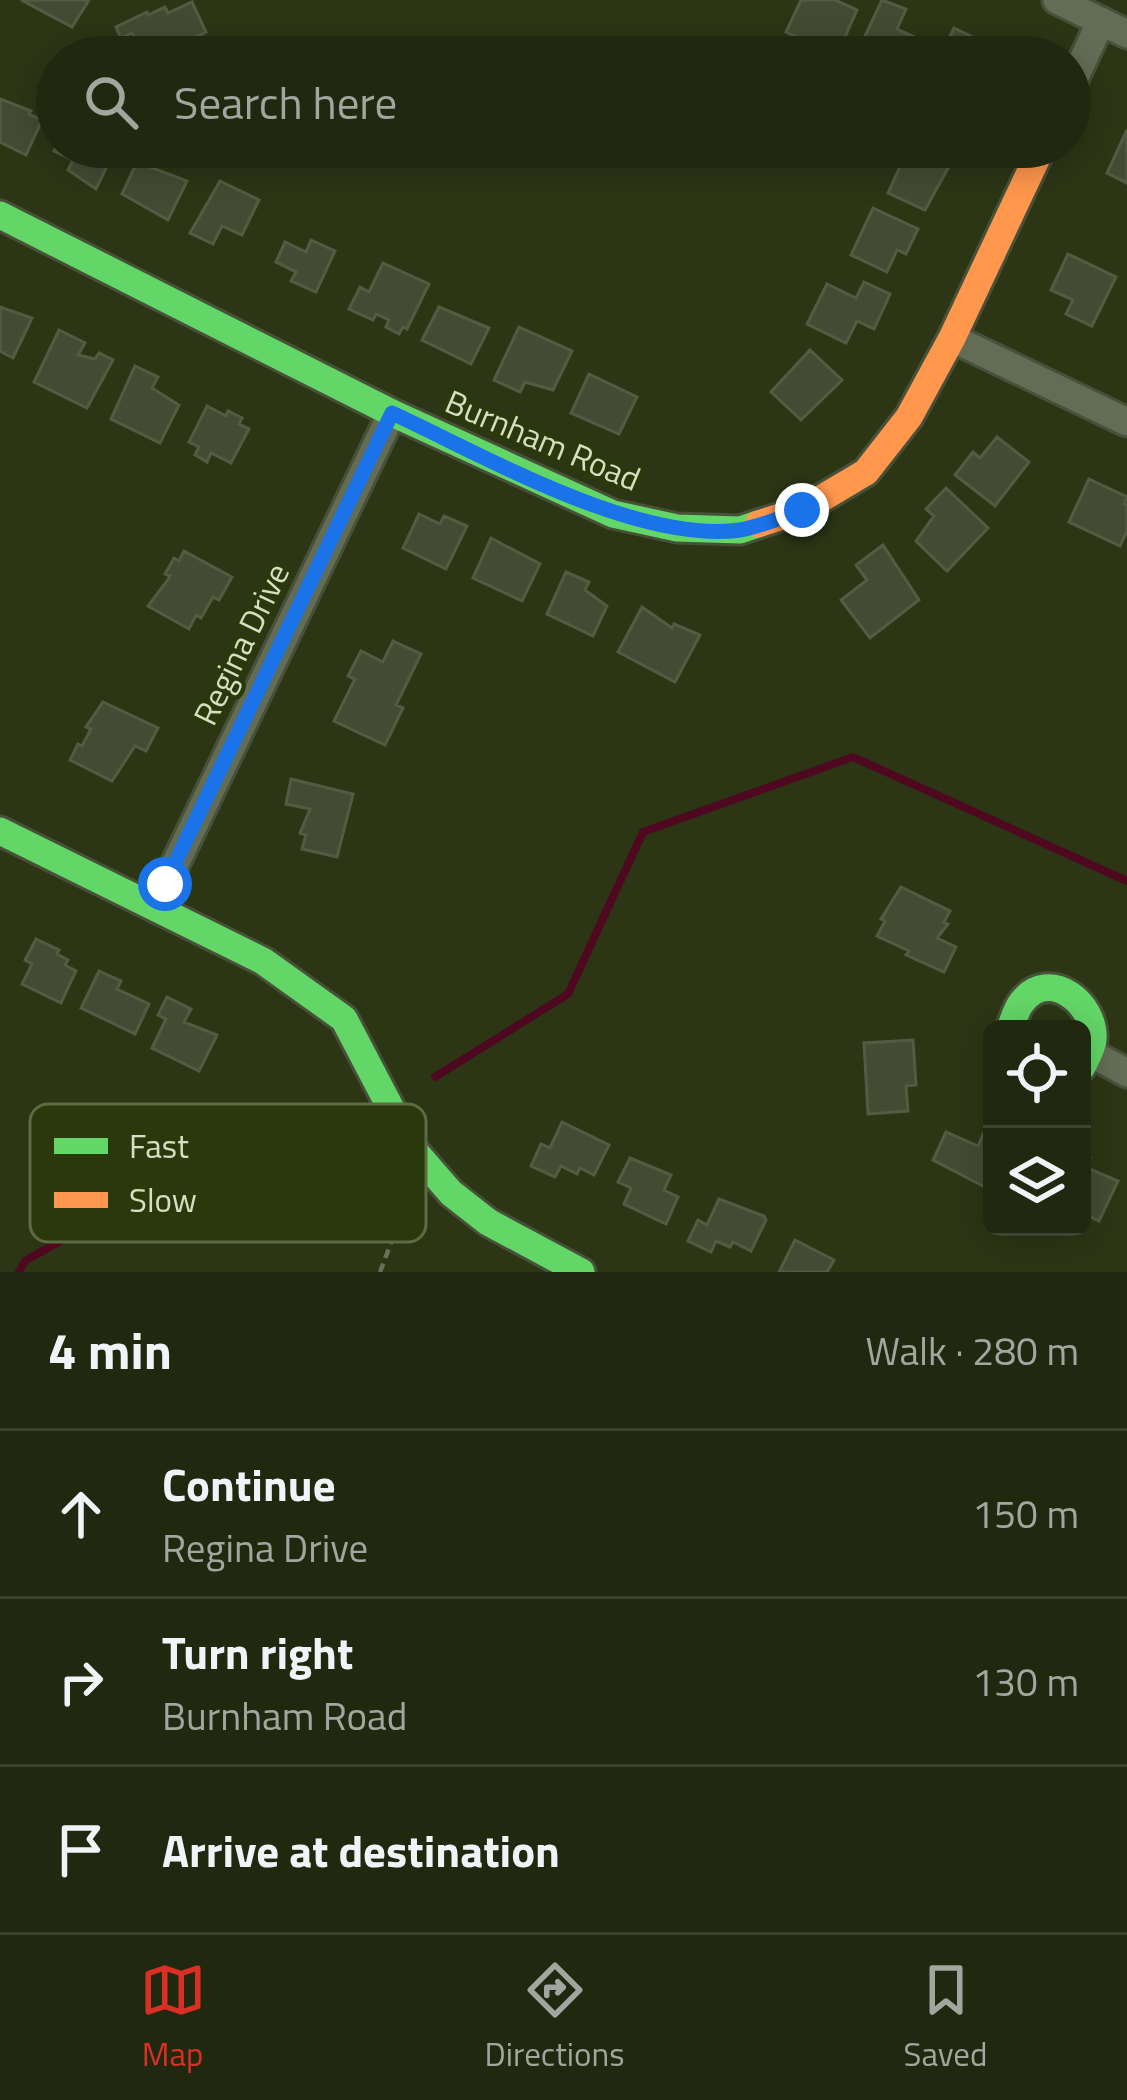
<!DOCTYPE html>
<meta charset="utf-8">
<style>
:root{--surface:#212810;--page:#2d341e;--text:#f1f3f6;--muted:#a2a69f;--line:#3e4430;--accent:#d93025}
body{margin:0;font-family:"Titillium Web",sans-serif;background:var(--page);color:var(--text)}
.controls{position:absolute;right:36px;bottom:36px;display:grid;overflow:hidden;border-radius:18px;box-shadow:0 6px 30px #0003}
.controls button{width:108px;height:108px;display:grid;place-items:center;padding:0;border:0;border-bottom:3px solid var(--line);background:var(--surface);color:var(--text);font:60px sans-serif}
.stop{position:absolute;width:36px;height:36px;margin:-27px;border:9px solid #1a73e8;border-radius:50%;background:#fff}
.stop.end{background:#1a73e8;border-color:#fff;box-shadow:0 3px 12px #0008}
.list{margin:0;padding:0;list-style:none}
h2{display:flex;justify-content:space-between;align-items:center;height:156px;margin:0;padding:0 48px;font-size:51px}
h2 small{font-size:39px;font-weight:400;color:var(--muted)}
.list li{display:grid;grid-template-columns:78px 1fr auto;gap:36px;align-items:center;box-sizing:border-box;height:168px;padding:0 48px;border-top:3px solid var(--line)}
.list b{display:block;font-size:45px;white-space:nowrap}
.list p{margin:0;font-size:39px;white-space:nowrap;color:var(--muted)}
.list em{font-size:39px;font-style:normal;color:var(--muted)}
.icon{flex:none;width:66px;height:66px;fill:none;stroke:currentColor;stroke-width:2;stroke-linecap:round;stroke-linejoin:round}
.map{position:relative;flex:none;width:1127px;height:1272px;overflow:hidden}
.search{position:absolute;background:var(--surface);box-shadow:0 6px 30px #0003;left:36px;right:36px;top:36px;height:132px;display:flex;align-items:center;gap:30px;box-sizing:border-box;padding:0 42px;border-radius:66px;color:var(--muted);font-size:45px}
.sheet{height:660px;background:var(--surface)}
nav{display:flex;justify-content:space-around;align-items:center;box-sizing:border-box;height:168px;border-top:3px solid var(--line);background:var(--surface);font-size:33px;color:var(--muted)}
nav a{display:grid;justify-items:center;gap:6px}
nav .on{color:var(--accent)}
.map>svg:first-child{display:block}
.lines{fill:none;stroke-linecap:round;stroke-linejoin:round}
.stream{stroke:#4e0921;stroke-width:8}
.building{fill:#434c32;stroke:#535c42;stroke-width:3}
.street-casing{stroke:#475038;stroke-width:33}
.fast-casing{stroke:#475038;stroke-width:33}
.slow-casing{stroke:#475038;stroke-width:33}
.path{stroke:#68705b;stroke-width:4.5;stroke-dasharray:9 6;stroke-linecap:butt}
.street{stroke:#636c54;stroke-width:27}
.fast{stroke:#63d668;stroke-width:27}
.slow{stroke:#ff974d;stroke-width:27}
.route{stroke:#1a73e8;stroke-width:15}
.labels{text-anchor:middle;stroke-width:9;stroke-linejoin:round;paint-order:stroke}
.street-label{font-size:33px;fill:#d3e0c1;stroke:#2a390c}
.key{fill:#2a390c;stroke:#5d6b42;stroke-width:3}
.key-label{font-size:33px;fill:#d3e0c1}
</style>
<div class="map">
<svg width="1127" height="1272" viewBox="0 0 1127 1272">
<rect width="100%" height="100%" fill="#2c3615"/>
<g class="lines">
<!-- stream -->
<path class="stream" d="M435 1077 568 994 643 832 853 757 1127 881
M19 1272 25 1261 128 1202 162 1138 339 1123"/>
</g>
<!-- building -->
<path class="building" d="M21 0H89L72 27Z
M801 0H835L857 10 837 55 786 32Z
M882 0 906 9 897 29 923 41 916 57H855Z
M192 2 206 32 161 54 163 57H143L132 33 121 38 116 27 147 12 148 15 165 7 168 13Z
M954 28 979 40 975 50 990 57H940Z
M0 99 31 111 29 114 42 120 26 155 0 142Z
M1127 130V183L1107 173Z
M57 145 104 147 114 152 96 189 68 170 73 160 54 151Z
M909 147H923L952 161 925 210 888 193Z
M137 162 187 181 168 220 122 194Z
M220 181 259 200 242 235 222 226 213 244 190 233Z
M873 208 918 229 906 254 897 250 887 272 851 255Z
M311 240 335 251 316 292 291 281 296 272 276 262 285 242 306 252Z
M1068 254 1116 277 1092 326 1066 314 1073 300 1051 290Z
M383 263 429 284 407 329 403 327 399 334 386 327 389 320 376 314 373 320 349 309 360 287 369 292Z
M864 282 890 294 874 329 857 321 846 343 807 324 827 284 856 298Z
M0 307 32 318 13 358 0 351Z
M439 307 489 328 471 364 422 340Z
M519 327 572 351 553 390 525 382 520 392 494 380Z
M59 330 85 343 78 355 95 359 99 353 113 360 87 408 34 382Z
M810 350 842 380 801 420 771 392Z
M135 366 158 377 152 388 179 405 160 443 111 419Z
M589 374 637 397 619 434 571 413Z
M207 406 226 416 228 411 242 418 239 424 249 429 231 463 211 453 207 462 195 455 199 447 189 442Z
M997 437 1029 462 995 506 955 475 973 452 980 458Z
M1089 479 1127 497 1124 504 1127 505V531L1120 546 1069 522Z
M946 488 988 528 947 571 916 541 934 516 926 509Z
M419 514 440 524 444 516 467 526 446 569 403 548Z
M491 538 540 564 522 601 473 578Z
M883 545 919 600 870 638 841 600 867 580 856 565Z
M184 551 232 577 219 600 213 597 201 618 196 615 189 629 148 606 167 581 170 576 165 574 174 558 179 561Z
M566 572 589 582 585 590 607 606 593 636 547 614Z
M642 607 672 628 674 624 700 635 675 682 618 652Z
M393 641 421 654 396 705 403 708 385 745 334 721 355 679 348 676 361 651 383 662Z
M103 702 158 728 146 751 135 746 112 781 70 760 78 744 82 746 91 729 86 727Z
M291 779 353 794 337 857 302 849 306 835 300 833 310 809 286 804Z
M901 887 950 911 944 922 948 924 937 938 956 947 944 972 906 955 909 951 877 936 885 921 881 919Z
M36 939 59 950 57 954 68 960 65 965 76 971 61 1003 22 984 32 964 25 960Z
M99 971 121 981 117 989 149 1004 135 1034 81 1008Z
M167 997 191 1009 184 1022 217 1035 199 1071 152 1048 166 1019 158 1015Z
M913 1040 916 1085 906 1086 908 1111 868 1114 864 1043Z
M562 1122 609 1145 594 1175 580 1168 577 1174 561 1166 555 1177 531 1166 541 1144 550 1148Z
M988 1123 992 1125V1167L983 1186 933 1160 946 1132 978 1146Z
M1082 1154 1090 1158 1085 1167 1118 1181 1099 1221 1082 1213Z
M630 1158 671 1175 664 1190 678 1197 666 1224 624 1204 631 1188 618 1182Z
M719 1199 764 1216 766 1220 751 1251 733 1242 730 1247 716 1241 711 1252 688 1241 698 1220 707 1225Z
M795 1240 834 1260 827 1272H779Z"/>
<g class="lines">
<!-- street casing -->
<g class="street-casing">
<path id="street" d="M1057 0 1127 34
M1070 88 1101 21
M952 338 1127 422
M155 906 392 413
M1094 1055 1127 1073"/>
</g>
<!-- fast casing -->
<g class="fast-casing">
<path id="fast" d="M0 215 392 413 613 514 677 528 740 530 758 524
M0 831 263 961 344 1019 411 1147 451 1193 488 1222 581 1272
M1010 1029C1013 1021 1016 1009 1022 1002 1049 967 1096 1003 1093 1040 1092 1049 1086 1058 1082 1067"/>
</g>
<!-- slow casing -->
<g class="slow-casing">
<path id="slow" d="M758 524 802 510 866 472 909 417 952 338 1042 147"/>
</g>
<!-- path -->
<path class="path" d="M380 1272 408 1198"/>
<!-- street -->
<use href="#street" class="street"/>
<!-- fast -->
<use href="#fast" class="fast"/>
<!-- slow -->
<use href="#slow" class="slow"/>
</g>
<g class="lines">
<!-- route -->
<path class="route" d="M165 884 392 413C485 456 637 544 740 530 760 527 782 517 802 510"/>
</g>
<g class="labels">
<!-- street labels -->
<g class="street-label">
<text transform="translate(543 440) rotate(23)" y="12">Burnham Road</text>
<text transform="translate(241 644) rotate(-64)" y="12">Regina Drive</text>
</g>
</g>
<!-- legend -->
<rect x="30" y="1104" width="396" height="138" rx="18" class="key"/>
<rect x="54" y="1138" width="54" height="16" fill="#63d668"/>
<rect x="54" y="1192" width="54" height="16" fill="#ff974d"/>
<g class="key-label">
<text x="129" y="1158">Fast</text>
<text x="129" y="1212">Slow</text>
</g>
</svg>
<div class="controls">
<button><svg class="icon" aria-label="locate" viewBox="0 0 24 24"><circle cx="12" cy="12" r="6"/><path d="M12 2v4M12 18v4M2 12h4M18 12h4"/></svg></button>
<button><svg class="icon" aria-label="layers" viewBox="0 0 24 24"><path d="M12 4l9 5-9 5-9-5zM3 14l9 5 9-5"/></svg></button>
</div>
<div class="stop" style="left:165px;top:884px"></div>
<div class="stop end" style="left:802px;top:510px"></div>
<div class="search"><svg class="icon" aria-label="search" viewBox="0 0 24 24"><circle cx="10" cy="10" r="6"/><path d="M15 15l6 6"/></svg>Search here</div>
</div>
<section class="sheet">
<h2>4 min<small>Walk · 280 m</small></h2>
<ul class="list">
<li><svg class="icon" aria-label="ahead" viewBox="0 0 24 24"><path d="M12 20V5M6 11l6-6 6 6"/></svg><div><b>Continue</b><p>Regina Drive</p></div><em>150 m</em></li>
<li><svg class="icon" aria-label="right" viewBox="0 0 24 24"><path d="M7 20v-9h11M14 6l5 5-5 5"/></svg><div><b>Turn right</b><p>Burnham Road</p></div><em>130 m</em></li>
<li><svg class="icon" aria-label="arrive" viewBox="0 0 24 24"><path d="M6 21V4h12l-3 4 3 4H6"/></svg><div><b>Arrive at destination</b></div></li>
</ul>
</section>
<nav>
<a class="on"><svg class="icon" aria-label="map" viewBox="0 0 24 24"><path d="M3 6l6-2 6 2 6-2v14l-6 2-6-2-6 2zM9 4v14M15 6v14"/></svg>Map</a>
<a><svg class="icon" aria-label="directions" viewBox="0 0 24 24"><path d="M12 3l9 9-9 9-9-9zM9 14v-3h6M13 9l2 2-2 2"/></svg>Directions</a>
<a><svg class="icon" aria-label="saved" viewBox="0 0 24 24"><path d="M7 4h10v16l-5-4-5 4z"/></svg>Saved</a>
</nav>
